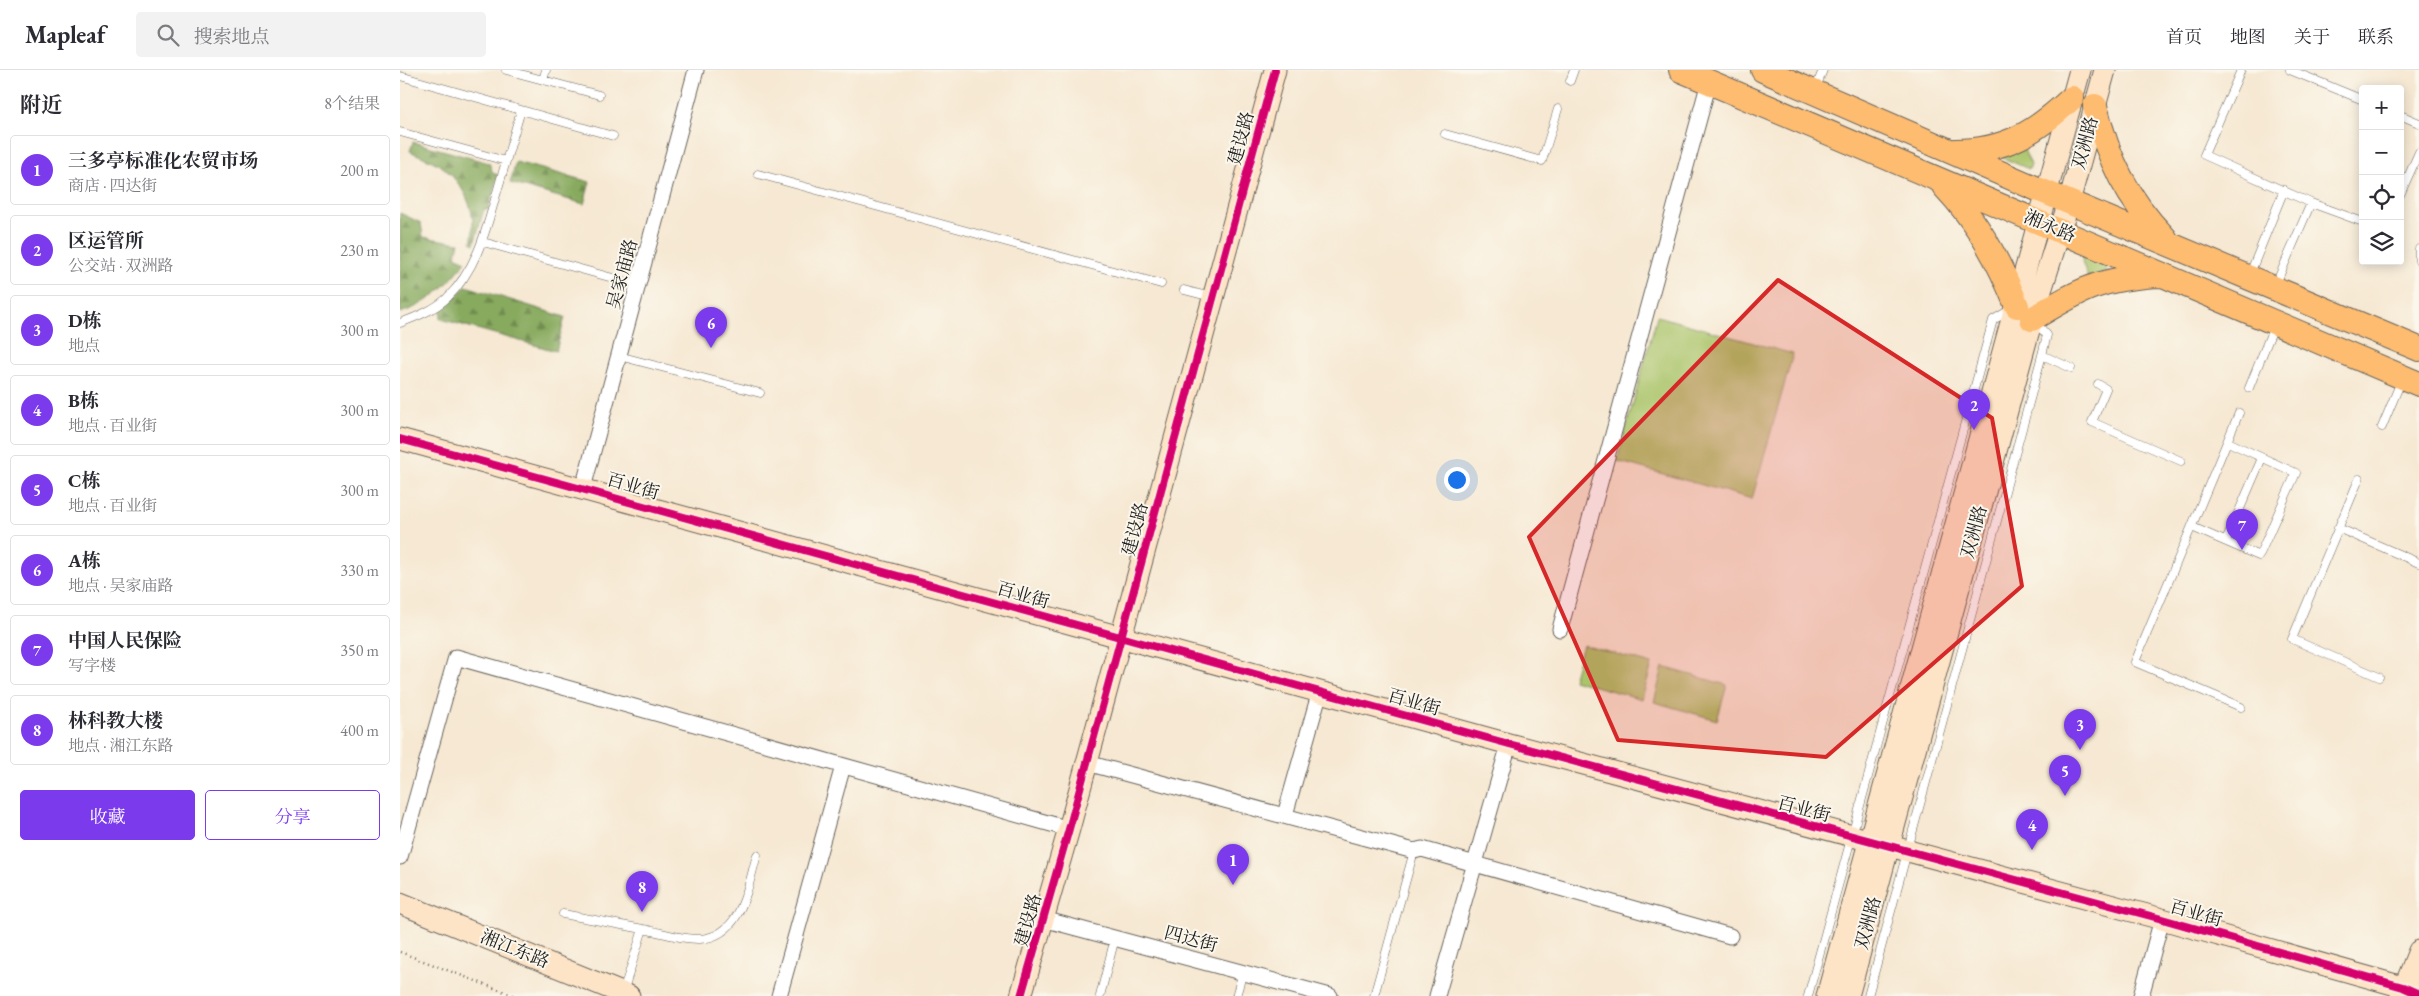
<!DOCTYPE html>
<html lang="zh">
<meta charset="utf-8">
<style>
:root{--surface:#fff;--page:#f2f2f3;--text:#2b2b33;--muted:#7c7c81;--line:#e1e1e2;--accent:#7c3aed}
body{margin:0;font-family:"EB Garamond","Noto Serif SC",serif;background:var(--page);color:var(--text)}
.controls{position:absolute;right:15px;top:15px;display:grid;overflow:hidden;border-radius:5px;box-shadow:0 2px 12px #0003}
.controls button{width:45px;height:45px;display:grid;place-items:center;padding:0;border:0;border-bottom:1px solid var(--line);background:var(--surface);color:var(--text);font:25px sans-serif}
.you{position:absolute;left:1056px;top:409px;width:18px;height:18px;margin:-12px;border:4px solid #fff;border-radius:50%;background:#1a73e8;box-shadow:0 0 0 8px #1a73e833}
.badge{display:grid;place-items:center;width:32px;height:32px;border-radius:50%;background:var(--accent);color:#fff;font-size:16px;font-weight:700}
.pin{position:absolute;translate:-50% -41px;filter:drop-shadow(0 1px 2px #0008)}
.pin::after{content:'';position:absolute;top:26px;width:18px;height:15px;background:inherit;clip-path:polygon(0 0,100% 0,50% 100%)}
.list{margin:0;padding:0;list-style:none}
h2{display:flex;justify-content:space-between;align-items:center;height:65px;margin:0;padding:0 20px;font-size:21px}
h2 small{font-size:16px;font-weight:400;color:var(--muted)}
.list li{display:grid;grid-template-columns:32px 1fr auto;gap:15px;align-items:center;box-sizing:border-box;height:70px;margin:0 10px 10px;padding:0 10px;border:1px solid var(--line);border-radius:5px}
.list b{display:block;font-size:19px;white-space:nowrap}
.list p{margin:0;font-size:16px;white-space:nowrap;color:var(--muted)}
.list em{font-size:16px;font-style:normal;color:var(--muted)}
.actions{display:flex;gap:10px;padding:15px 20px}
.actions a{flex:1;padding:11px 0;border:1px solid var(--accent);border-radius:5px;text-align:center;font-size:18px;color:var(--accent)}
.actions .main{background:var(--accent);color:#fff}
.icon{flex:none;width:28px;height:28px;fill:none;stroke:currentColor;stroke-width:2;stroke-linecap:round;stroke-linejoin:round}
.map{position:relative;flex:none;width:2019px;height:926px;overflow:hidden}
header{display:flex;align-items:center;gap:30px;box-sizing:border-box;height:70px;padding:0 25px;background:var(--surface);border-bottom:1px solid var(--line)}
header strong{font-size:24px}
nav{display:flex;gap:28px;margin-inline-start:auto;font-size:18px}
.search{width:350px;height:45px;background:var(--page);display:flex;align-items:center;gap:12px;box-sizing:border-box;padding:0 18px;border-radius:5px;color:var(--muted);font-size:19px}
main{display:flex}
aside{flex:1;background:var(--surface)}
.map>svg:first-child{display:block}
.grass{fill:#abc46a;stroke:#647043}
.forest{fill:url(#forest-firs);stroke:#52633d}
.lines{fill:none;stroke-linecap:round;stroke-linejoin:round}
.lane-casing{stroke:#68635c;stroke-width:9}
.street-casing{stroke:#68635c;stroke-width:17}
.secondary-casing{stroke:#68635c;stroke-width:23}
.primary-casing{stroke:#68635c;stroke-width:26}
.path{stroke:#68635c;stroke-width:2.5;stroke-dasharray:1 4;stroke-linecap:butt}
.lane{stroke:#fff;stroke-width:8}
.street{stroke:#fff;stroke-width:15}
.secondary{stroke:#fee4c6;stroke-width:21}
.primary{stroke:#fdbc70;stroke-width:24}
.cycleway-casing{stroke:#fbf7ec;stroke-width:11}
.cycleway{stroke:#d6006c;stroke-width:8}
.marked{fill:#d62828;fill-opacity:0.2;stroke:#d62828;stroke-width:4;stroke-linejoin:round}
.labels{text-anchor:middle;stroke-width:4;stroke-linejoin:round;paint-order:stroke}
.street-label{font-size:18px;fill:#1c1c1c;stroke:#fbf7ec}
</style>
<header>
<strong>Mapleaf</strong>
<div class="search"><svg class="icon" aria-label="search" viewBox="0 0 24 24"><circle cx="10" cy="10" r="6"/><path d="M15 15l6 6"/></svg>搜索地点</div>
<nav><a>首页</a><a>地图</a><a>关于</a><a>联系</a></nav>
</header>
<main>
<aside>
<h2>附近<small>8个结果</small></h2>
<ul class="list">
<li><span class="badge">1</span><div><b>三多亭标准化农贸市场</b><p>商店 · 四达街</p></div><em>200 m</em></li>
<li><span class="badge">2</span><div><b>区运管所</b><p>公交站 · 双洲路</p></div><em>230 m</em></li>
<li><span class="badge">3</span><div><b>D栋</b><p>地点</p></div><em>300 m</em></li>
<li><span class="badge">4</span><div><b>B栋</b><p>地点 · 百业街</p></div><em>300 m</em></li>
<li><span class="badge">5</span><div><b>C栋</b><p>地点 · 百业街</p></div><em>300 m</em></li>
<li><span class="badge">6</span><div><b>A栋</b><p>地点 · 吴家庙路</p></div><em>330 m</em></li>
<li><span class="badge">7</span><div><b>中国人民保险</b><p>写字楼</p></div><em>350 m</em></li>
<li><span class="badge">8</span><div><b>林科教大楼</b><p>地点 · 湘江东路</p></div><em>400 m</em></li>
</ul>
<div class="actions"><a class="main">收藏</a><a>分享</a></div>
</aside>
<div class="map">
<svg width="2019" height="926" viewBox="0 0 2019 926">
<defs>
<pattern id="forest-firs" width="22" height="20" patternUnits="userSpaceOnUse" patternTransform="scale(1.25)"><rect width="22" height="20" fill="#88aa5e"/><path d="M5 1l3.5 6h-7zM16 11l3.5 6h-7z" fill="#6e8a4d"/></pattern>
</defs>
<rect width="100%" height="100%" fill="#fbf7ec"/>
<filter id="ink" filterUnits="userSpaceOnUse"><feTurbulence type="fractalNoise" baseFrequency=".02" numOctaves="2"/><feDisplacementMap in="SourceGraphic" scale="10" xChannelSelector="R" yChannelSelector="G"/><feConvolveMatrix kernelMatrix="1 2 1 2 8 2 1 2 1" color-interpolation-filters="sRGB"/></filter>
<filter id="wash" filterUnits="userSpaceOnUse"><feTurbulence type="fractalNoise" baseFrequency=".0096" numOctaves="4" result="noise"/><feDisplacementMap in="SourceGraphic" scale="20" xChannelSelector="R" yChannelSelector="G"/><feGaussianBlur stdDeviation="1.12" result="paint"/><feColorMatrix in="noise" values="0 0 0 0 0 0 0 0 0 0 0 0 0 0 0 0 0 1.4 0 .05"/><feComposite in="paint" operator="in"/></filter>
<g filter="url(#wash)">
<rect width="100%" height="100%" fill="#f6e8d2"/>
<!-- grass -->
<path class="grass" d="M1623 78 1631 95 1629 99 1601 87Z
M1683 187 1706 196 1707 202 1688 208 1682 191Z
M1257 246 1393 284 1352 429 1217 391Z
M1183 575 1252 594 1242 629 1173 610Z
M1263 597 1327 615 1317 650 1254 632Z"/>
<!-- forest -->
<path class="forest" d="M13 72 89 93 93 103 98 105 88 140 84 139 74 174 71 172C78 144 66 118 45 99 36 91 21 87 10 81Z
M116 92 190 112 184 134 110 113Z
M0 143 21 153 23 167 59 173 55 186 66 191C48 215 29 234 0 243Z
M66 216 165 247 156 281 41 249V240Z"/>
</g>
<g filter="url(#ink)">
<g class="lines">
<!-- lane casing -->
<g class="lane-casing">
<path id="lane" d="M106 0 199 25
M1841 0 1804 85 1911 133 1963 152
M1890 0 1963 30
M0 6 213 66
M143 10 146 0
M1170 11 1174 0
M1415 20 1423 0
M2000 45 2019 53
M0 62 106 91
M1045 64 1142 91 1158 39
M358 104 761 214
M2000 125 2019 82
M83 172 238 215
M2019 179V191
M1849 206 1884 120
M1875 216 1911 133
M784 220 811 227
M0 253C16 247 34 240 47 228 77 199 86 160 97 122 105 95 113 68 121 40
M1642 285 1671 298
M219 286 360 323
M1698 314 1706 319 1692 352 1781 391
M1849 318 1874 256
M1839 343 1735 592 1841 637
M1982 357 2002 309
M1959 409 1892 569 1979 607
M1792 457 1859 486 1896 403 1828 372
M1938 458 2019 493
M1826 471 1862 388
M163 844 243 859
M223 922 243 859C260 862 282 870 300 869 342 866 347 818 357 785
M700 926 715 868
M836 926 843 902
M974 926 1014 781
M1408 926 1593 250 1610 240
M1468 926 1642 285 1647 265 1635 252"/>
</g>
<!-- street casing -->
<g class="street-casing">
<path id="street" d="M183 418 296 0
M1160 559 1309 12
M687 693 1014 781 1022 779 1330 866
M885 745 920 621
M0 787 56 587 669 759
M643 849 930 926
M379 926 443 696
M1037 926 1109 674
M1741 926 1762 849"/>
</g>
<!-- secondary casing -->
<g class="secondary-casing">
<path id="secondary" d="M0 369 1109 674 1762 849 2003 917 2019 924
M0 833 229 926
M621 926 669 759 875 0
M1427 926 1680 0
M1448 926 1632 249 1669 132 1705 0
M2001 926 2019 881"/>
</g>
<!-- primary casing -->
<g class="primary-casing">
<path id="primary" d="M1281 0 2019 314
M1363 0 1628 115 2019 279
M1695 36C1708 89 1727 129 1765 168
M1555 81C1606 81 1636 62 1672 28
M1544 116C1578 152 1599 191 1617 236
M1632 249C1681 219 1701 208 1760 205"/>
</g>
<!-- path -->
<path class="path" d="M0 882 115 926"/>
<!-- lane -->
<use href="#lane" class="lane"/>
<!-- street -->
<use href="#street" class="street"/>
<!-- secondary -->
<use href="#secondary" class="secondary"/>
<!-- primary -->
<use href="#primary" class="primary"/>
<!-- cycleway casing -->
<g class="cycleway-casing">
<path id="cycleway" d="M0 369 1109 674 1762 849 2003 917 2019 924
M621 926 669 759 875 0"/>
</g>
<!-- cycleway -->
<use href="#cycleway" class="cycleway"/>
</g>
</g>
<!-- marked area -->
<path class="marked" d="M1378 210 1592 348 1622 516 1426 687 1218 670 1129 467Z"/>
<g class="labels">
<!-- street labels -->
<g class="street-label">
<text transform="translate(841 68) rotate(-75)" y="6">建设路</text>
<text transform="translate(1685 73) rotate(-75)" y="6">双洲路</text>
<text transform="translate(1650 156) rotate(23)" y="6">湘永路</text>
<text transform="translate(222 204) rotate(-75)" y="6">吴家庙路</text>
<text transform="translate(233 416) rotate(16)" y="6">百业街</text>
<text transform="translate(735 459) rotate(-75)" y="6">建设路</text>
<text transform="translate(1574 462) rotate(-75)" y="6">双洲路</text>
<text transform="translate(623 525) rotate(16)" y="6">百业街</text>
<text transform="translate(1014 632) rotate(16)" y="6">百业街</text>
<text transform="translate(1404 739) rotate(15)" y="6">百业街</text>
<text transform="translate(1796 843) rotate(16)" y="6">百业街</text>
<text transform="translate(628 850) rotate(-74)" y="6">建设路</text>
<text transform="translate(1468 853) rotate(-75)" y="6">双洲路</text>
<text transform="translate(791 869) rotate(15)" y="6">四达街</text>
<text transform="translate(115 879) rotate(22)" y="6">湘江东路</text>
</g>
</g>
</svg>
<div class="controls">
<button>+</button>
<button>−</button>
<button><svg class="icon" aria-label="locate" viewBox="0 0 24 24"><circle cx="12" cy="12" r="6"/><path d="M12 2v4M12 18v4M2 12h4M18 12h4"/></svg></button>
<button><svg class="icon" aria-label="layers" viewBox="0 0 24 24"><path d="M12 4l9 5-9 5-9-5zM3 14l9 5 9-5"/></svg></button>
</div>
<div class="you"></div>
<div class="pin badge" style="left:833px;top:815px">1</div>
<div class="pin badge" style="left:1574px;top:360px">2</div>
<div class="pin badge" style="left:1680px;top:680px">3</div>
<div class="pin badge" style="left:1632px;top:780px">4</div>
<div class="pin badge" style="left:1665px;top:726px">5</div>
<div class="pin badge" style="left:311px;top:278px">6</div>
<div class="pin badge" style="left:1842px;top:480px">7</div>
<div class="pin badge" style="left:242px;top:842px">8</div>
</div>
</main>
